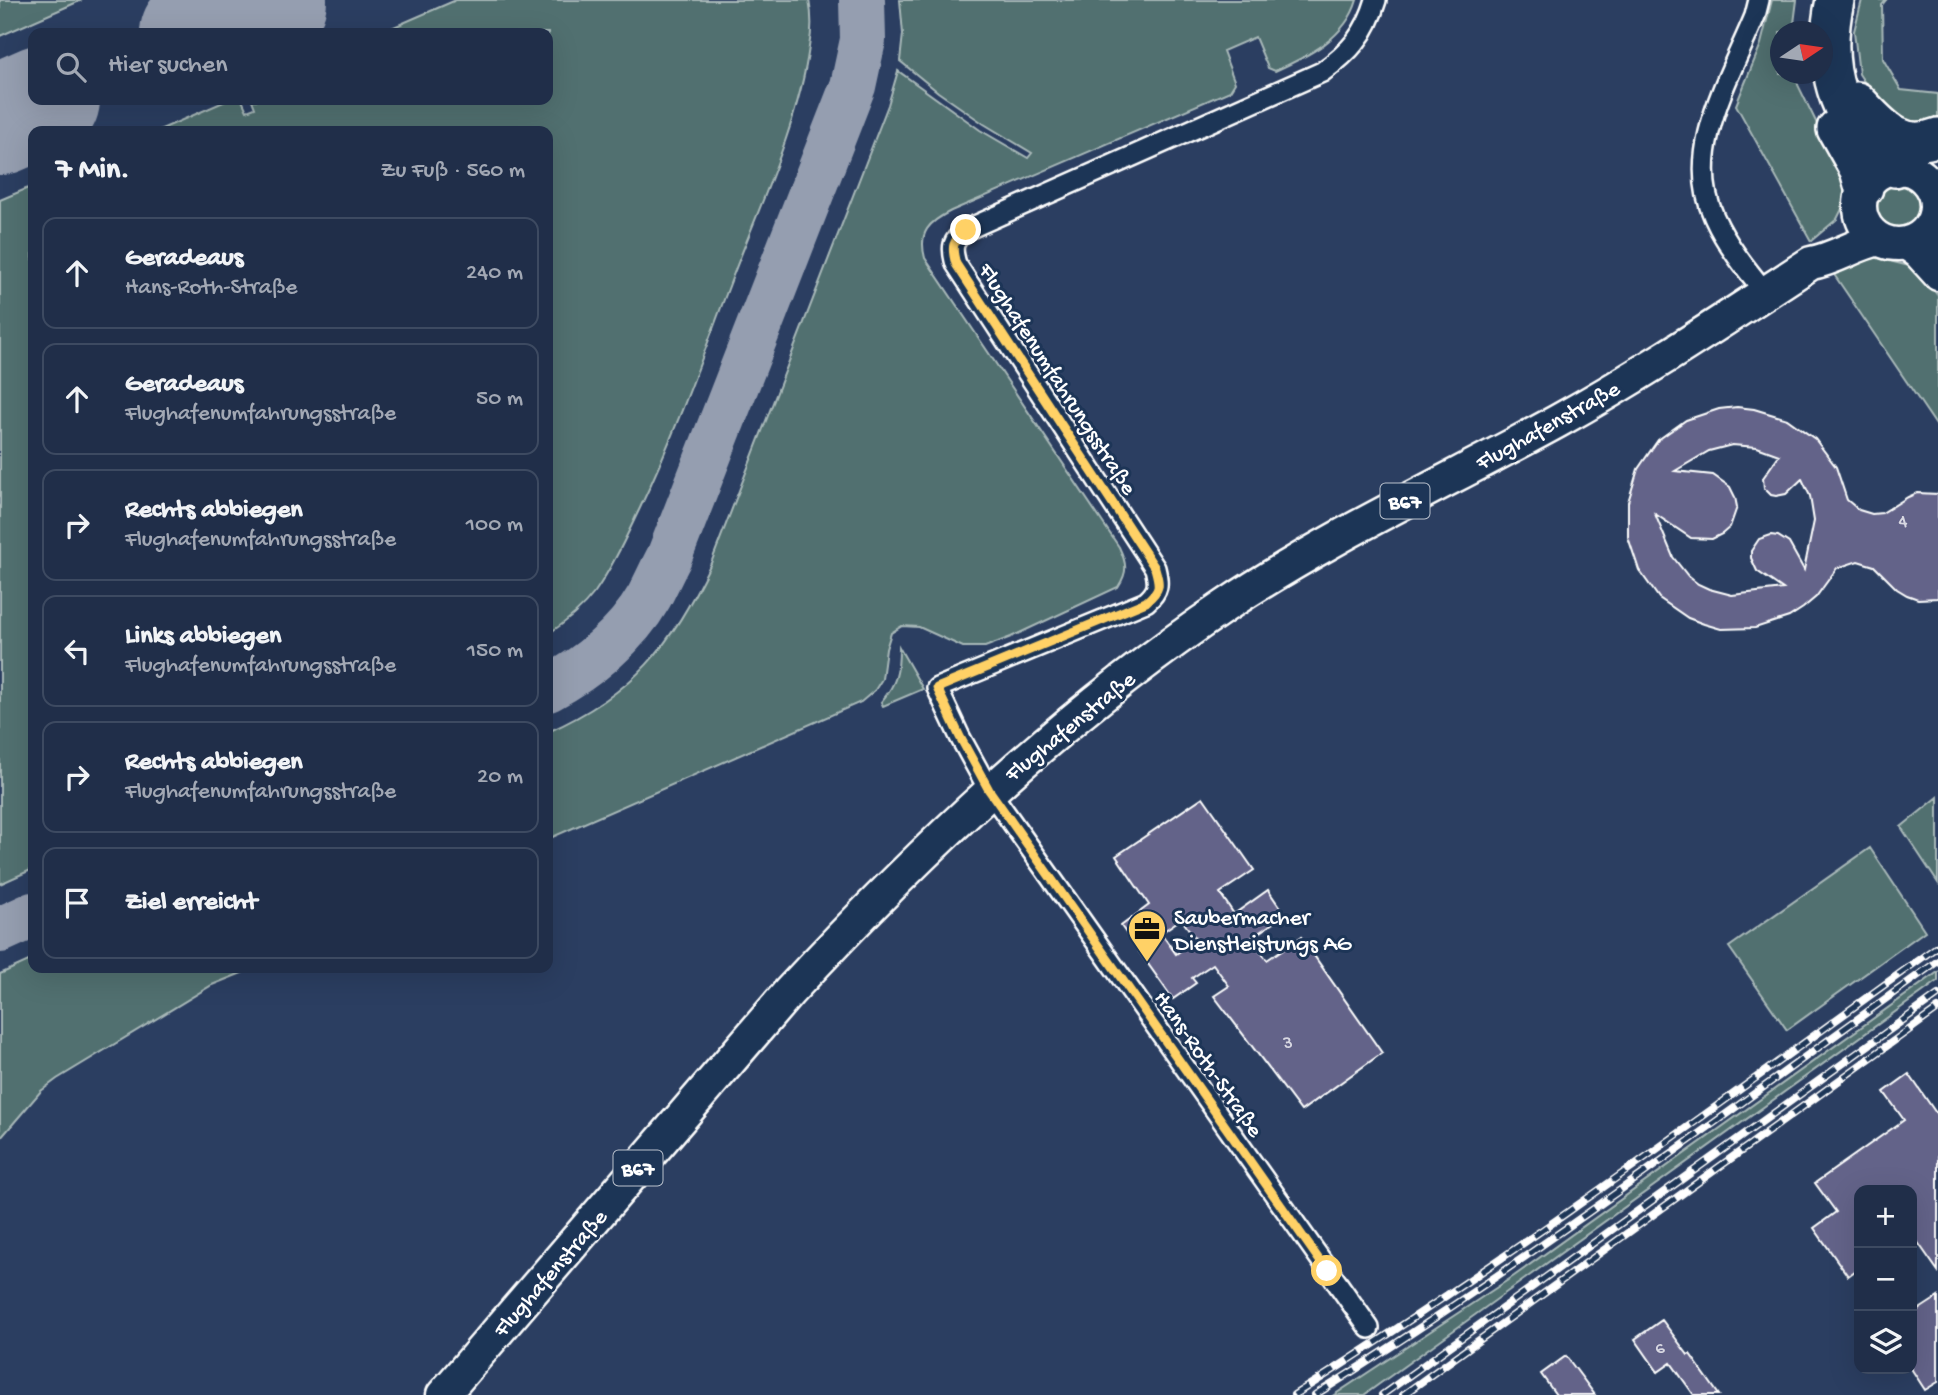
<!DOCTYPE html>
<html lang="de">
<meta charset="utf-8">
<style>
:root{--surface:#202e49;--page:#2d3a53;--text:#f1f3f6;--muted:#a2a8b4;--line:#3d4a61}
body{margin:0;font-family:"Gochi Hand",sans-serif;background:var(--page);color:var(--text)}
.controls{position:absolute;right:21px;bottom:21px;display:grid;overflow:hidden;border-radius:14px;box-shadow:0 7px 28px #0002}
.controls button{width:63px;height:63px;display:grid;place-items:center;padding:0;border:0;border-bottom:2px solid var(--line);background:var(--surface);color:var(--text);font:35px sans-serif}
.compass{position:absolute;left:1770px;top:21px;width:63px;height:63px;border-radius:50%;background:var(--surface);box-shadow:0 7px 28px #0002;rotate:77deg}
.stop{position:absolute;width:21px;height:21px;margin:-16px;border:5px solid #ffd166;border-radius:50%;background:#fff}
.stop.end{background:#ffd166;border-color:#fff;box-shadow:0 2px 7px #0008}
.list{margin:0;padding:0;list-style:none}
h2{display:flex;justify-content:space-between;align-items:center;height:91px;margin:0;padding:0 28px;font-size:30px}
h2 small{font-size:23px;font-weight:400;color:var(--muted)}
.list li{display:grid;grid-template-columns:46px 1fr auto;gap:21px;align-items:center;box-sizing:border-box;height:112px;margin:0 14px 14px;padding:0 14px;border:2px solid var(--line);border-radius:14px}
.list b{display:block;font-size:26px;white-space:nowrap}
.list p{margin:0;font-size:23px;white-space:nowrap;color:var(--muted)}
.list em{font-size:23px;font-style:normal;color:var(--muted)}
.icon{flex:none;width:38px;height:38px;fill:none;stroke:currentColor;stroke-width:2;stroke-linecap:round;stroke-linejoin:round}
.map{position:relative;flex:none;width:1938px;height:1395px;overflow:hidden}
.search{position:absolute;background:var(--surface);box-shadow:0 7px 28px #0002;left:28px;top:28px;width:525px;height:77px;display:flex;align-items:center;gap:18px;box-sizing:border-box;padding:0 24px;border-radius:14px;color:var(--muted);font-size:26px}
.panel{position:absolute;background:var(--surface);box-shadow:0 7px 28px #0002;left:28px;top:126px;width:525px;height:847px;border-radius:14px}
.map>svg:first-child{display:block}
.green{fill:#517070;stroke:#a8b8b8;stroke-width:2}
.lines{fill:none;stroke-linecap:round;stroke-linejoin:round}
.taxiway{stroke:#959eb0;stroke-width:46}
.runway{stroke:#959eb0;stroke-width:112}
.building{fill:#636489;stroke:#fff;stroke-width:2;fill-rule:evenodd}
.street-casing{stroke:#fff;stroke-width:24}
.secondary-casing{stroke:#fff;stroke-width:33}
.primary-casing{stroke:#fff;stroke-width:37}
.highway-casing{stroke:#fff;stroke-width:42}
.street{stroke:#1d3557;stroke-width:19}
.secondary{stroke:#1d3557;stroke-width:28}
.primary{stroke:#1d3557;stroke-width:32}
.highway{stroke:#1d3557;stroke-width:37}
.rail-casing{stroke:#fff;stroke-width:8}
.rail{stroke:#1d3557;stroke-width:5;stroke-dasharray:16;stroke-linecap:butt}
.route{stroke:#ffd166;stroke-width:9}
.labels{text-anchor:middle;stroke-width:6;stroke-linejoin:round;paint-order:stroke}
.number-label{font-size:19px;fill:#d8d8e2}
.shield{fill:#1d3557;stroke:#bbc2cd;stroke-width:2}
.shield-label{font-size:21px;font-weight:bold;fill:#fff}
.street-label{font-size:23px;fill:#fff;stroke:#1d3557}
.poi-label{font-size:23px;fill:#fff;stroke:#1d3557;text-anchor:start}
</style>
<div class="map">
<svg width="1938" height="1395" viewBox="0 0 1938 1395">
<rect width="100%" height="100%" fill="#2b3e61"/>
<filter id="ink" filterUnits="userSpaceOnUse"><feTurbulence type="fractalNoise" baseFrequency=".0143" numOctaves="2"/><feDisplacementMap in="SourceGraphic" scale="14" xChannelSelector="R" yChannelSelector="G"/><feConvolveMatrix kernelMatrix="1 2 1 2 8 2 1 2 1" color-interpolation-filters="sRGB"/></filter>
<g filter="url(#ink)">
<!-- green -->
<path class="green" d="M0 0H82L0 36Z
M456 0H809C812 15 812 32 809 47 799 121 761 203 734 273 704 352 676 432 640 508 626 537 613 566 595 592 582 609 565 623 548 634V131H157L228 100H242L247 111 255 108 252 100H548V33H380Z
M900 0H1357C1346 38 1308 56 1275 71L1268 68 1255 37 1223 51 1235 83 1230 91 951 211C929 222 918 232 925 258L1119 547C1127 564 1128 572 1118 587L1011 637 985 647H963L919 627 902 626 891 633 886 649 882 679 875 690 861 702 548 839V732C635 693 670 647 711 563L888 105 898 71 980 130 1028 158 1032 153 984 124 938 92 900 61 903 34Z
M1772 0H1797L1793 31 1780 32V74H1796L1798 85 1821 132 1850 177 1847 199 1837 219 1811 241 1736 105 1761 44Z
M1862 0H1886L1882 5 1883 59 1901 90 1938 94V122L1912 125 1883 110 1859 74 1854 31Z
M1869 205a29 29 0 1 1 58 0a29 29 0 1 1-58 0Z
M33 186V869L0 884V200Z
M1870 256 1917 268 1938 296V428L1833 273Z
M899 647 923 689 883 706 881 702C897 683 899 672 899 647Z
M1938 797V883L1901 827Z
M1870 848 1925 931 1787 1030 1729 947Z
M33 959V968H254L212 985 57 1079 41 1091 0 1139V974Z
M1938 972V981L1364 1395H1334L1514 1276Z"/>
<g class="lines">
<!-- taxiway -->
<path class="taxiway" d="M548 689C587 668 627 636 649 597 656 584 662 570 669 557L853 86 863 40 862 0
M0 930 33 915"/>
<!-- runway -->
<path class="runway" d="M196 33 271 0
M0 119 44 100"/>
</g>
<!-- building -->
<path class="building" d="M1737 407 1754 409 1787 419 1815 439 1836 467 1847 500 1859 510 1872 514 1882 513 1908 497 1917 493 1938 494V598L1918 599 1907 595 1897 589 1874 566 1858 561 1837 568 1816 597 1803 608 1789 617 1755 628 1721 629 1704 624 1688 618 1659 598 1639 570 1628 537V502L1638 469 1658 440 1686 420 1719 409ZM1732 445 1757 447 1779 455 1763 478 1764 488 1771 495 1776 496 1786 494 1802 479 1810 496 1814 521 1804 570 1789 543 1778 536 1771 535 1759 539 1751 551V558L1757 571 1783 589 1732 595 1709 589 1698 584 1688 576 1673 557 1655 514 1691 538 1712 539 1722 534 1730 527 1737 507 1735 497 1730 487 1713 475 1675 471 1709 451Z
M1203 797 1254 870 1220 893 1234 914 1268 890 1285 915 1251 938 1267 960 1301 937 1382 1053 1301 1111 1214 996 1229 986 1213 964 1192 978 1196 983 1173 999 1121 926 1149 905 1116 856ZM1181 919 1196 939 1176 954 1161 933Z
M1909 1074 1938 1116V1271L1912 1234V1190H1859V1268L1848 1276 1814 1228 1836 1212 1815 1183 1904 1120 1884 1092Z
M1938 1297V1382L1925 1390 1912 1370V1314Z
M1662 1320 1688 1355 1690 1354 1719 1395H1694L1671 1363 1658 1372 1635 1339Z
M1566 1356 1595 1395H1556L1541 1374Z"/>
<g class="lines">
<!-- street casing -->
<g class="street-casing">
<path id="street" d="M1759 0 1755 16C1730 77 1684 151 1714 217 1726 244 1746 269 1765 292
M1369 1328 989 790 960 737 937 688 1146 602C1159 591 1159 584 1155 568L956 264C951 247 952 241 966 230L1322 72C1350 52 1366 34 1376 0"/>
</g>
<!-- secondary casing -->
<g class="secondary-casing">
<path id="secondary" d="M1929 227 1932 242 1938 252
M1903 243 1918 254 1938 276"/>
</g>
<!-- primary casing -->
<g class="primary-casing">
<path id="primary" d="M1860 206a38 38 0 1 1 76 0a38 38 0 1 1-76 0Z
M443 1395 789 992C922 849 1063 715 1225 606 1331 535 1447 482 1558 421 1645 373 1728 317 1811 263 1835 259 1855 244 1879 239"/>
</g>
<!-- highway casing -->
<g class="highway-casing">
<path id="highway" d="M1835 0C1820 70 1837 125 1895 168
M1857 101C1880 125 1900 152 1938 137
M1836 129 1859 170 1864 188"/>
</g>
<!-- street -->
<use href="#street" class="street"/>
<!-- secondary -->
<use href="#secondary" class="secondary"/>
<!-- primary -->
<use href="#primary" class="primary"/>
<!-- highway -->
<use href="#highway" class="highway"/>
<!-- rail casing -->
<g class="rail-casing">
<path id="rail" d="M1294 1395C1515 1256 1726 1099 1938 946
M1315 1395C1530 1261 1733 1108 1938 961
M1382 1395 1938 995
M1403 1395 1938 1009"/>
</g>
<!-- rail -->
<use href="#rail" class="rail"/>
</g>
</g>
<g class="lines" filter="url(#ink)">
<!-- route -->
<path class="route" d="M966 230C952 241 951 247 956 264L1155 568C1160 586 1161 589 1146 602L937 688 960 737 989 790 1327 1271"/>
</g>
<!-- icons -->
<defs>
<g id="office-pin" transform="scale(2.0125)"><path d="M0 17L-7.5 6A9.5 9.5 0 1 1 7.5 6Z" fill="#ffd166" stroke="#1d3557"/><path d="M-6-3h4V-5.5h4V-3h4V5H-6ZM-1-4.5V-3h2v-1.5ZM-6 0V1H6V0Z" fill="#111"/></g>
</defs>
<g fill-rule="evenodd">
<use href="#office-pin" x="1147" y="929"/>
</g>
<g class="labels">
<!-- number labels -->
<g class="number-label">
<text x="1903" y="526">4</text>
<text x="1288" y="1048">3</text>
<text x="1660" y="1353">6</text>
</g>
<!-- shield labels -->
<g class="shield">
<rect x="1380.5" y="483.5" width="49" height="35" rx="5"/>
<rect x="613.5" y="1150.5" width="49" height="35" rx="5"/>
</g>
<g class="shield-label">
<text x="1405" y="508">B67</text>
<text x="638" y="1175">B67</text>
</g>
<!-- street labels -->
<g class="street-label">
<text transform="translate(1059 378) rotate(57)" y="8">Flughafenumfahrungsstraße</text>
<text transform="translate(1547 424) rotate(-29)" y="8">Flughafenstraße</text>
<text transform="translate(1069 725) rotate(-39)" y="8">Flughafenstraße</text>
<text transform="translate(1210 1063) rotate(55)" y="8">Hans-Roth-Straße</text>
<text transform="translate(549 1272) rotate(-49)" y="8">Flughafenstraße</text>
</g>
<!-- poi labels -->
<g class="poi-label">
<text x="1174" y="924">Saubermacher<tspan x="1174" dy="26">Dienstleistungs AG</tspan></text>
</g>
</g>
</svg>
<div class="controls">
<button>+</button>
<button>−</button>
<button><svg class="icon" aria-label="layers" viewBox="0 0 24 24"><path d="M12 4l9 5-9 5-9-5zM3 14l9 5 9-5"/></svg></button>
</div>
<svg class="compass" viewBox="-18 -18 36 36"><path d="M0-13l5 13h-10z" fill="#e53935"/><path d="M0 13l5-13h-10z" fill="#a2a8b4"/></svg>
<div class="stop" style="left:1327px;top:1271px"></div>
<div class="stop end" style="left:966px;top:230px"></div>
<div class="search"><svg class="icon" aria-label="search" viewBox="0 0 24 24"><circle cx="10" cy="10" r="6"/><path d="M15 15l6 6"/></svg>Hier suchen</div>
<section class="panel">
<h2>7 Min.<small>Zu Fuß · 560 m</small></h2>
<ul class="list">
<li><svg class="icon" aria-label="ahead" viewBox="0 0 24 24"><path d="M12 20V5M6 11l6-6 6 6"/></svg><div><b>Geradeaus</b><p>Hans-Roth-Straße</p></div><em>240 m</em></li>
<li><svg class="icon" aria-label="ahead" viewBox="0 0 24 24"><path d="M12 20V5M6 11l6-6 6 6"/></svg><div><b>Geradeaus</b><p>Flughafenumfahrungsstraße</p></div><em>50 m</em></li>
<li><svg class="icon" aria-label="right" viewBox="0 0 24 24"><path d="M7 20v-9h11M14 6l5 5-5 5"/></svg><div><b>Rechts abbiegen</b><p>Flughafenumfahrungsstraße</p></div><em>100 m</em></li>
<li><svg class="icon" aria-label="left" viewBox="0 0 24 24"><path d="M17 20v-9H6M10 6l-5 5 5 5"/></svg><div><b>Links abbiegen</b><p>Flughafenumfahrungsstraße</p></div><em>150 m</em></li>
<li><svg class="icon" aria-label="right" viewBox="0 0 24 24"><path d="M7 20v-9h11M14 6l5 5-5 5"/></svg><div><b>Rechts abbiegen</b><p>Flughafenumfahrungsstraße</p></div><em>20 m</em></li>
<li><svg class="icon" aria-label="arrive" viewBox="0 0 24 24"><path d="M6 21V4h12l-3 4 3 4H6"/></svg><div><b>Ziel erreicht</b></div></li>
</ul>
</section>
</div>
